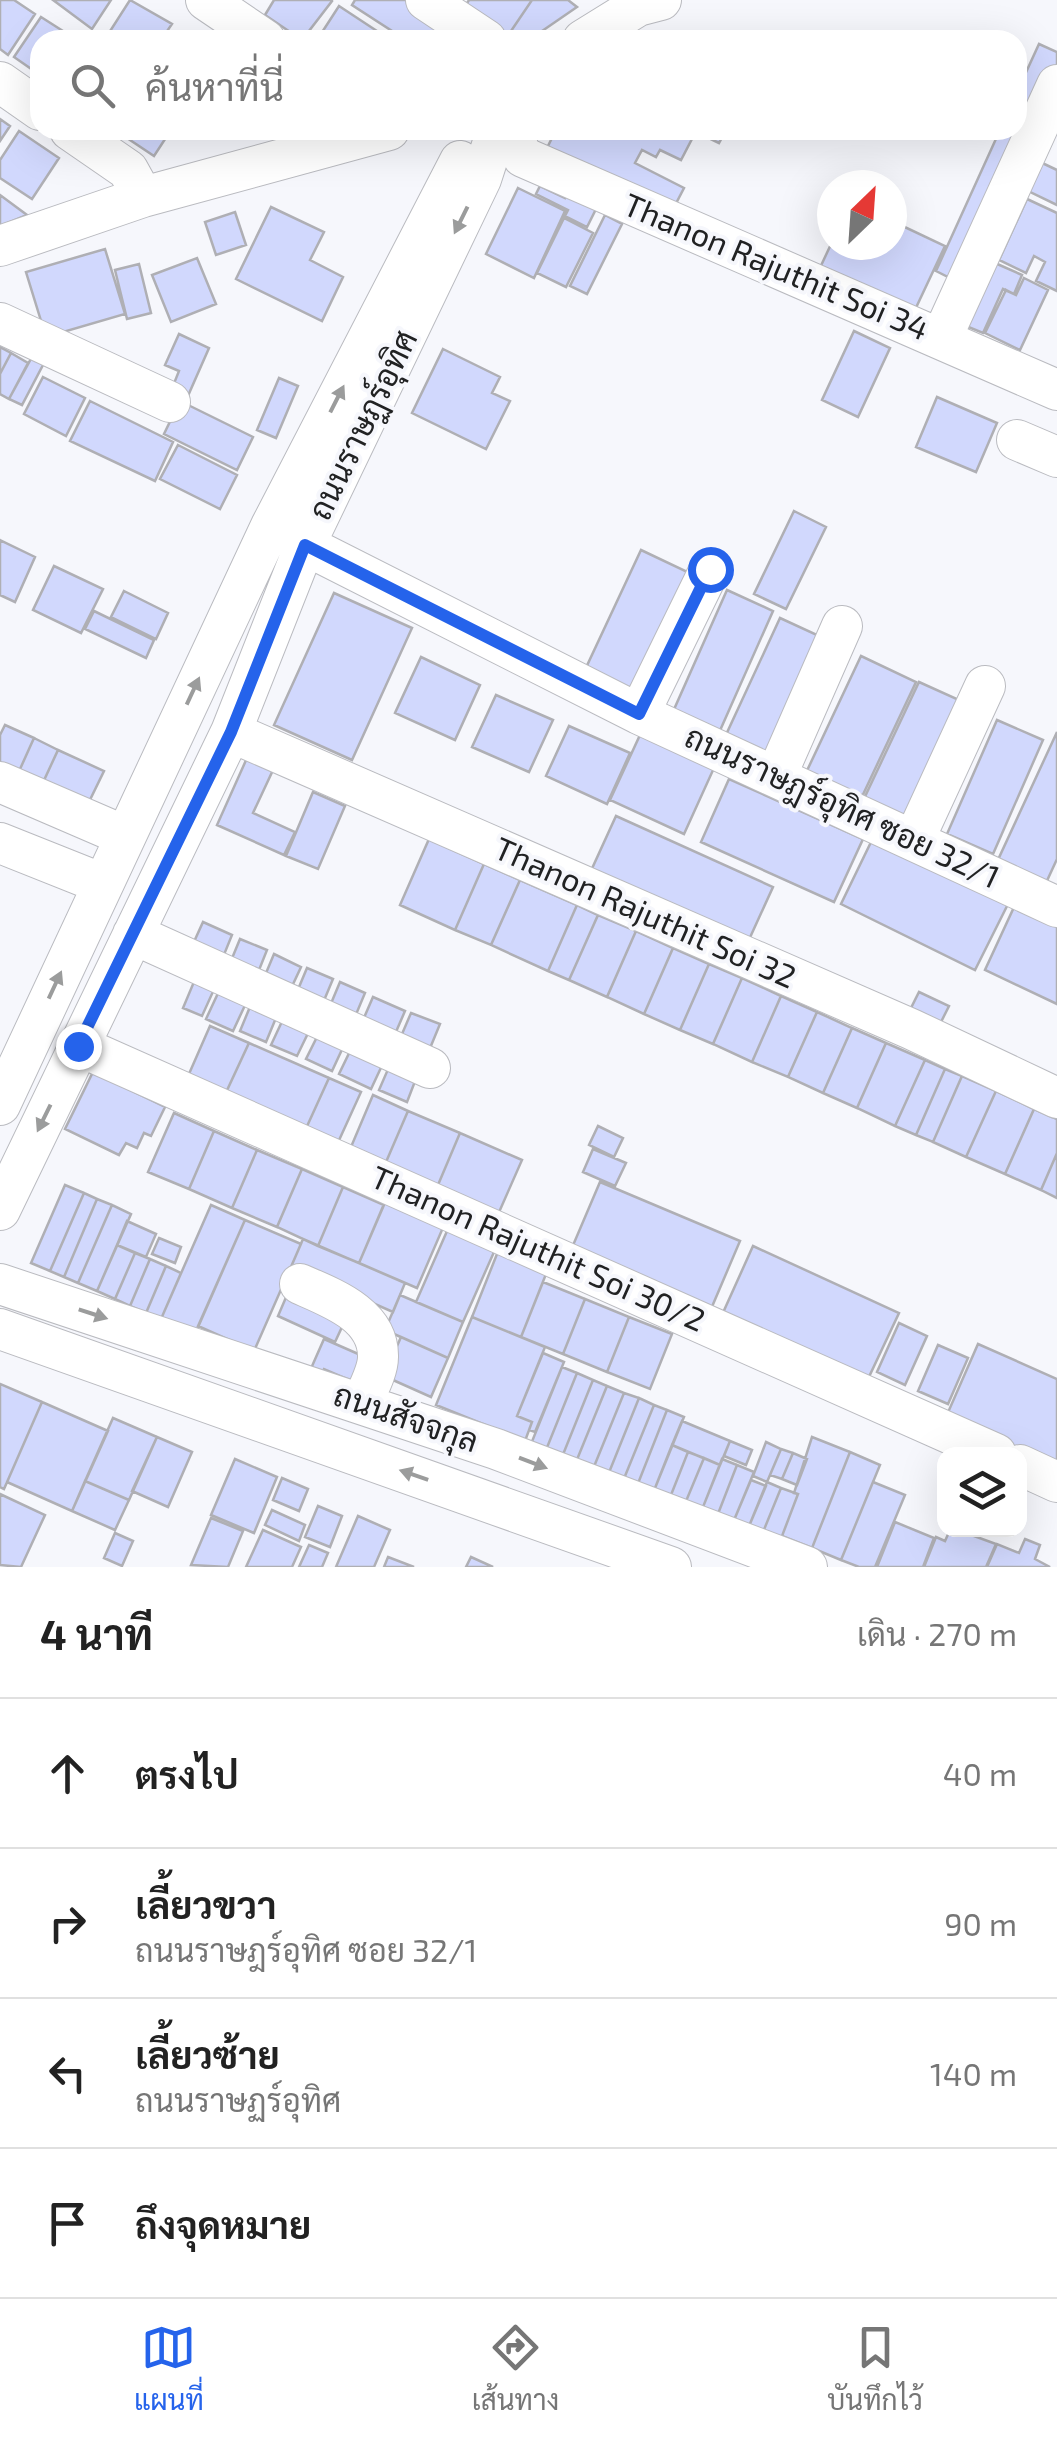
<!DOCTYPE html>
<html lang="th">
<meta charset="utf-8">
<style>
:root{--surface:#fff;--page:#f2f2f2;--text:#222;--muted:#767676;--line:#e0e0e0;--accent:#2563eb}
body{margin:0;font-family:"Exo 2",Sarabun,sans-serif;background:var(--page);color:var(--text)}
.controls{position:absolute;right:30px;bottom:30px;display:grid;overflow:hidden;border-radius:20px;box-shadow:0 10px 40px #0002}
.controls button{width:90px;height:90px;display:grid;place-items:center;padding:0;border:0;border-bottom:2px solid var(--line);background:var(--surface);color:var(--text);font:50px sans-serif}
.compass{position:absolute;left:817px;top:170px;width:90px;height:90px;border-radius:50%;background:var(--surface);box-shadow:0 10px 40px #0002;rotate:25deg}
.stop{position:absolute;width:30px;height:30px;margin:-22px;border:8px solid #2563eb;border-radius:50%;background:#fff}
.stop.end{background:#2563eb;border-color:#fff;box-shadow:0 2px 10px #0008}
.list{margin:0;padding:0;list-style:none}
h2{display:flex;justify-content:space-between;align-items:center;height:130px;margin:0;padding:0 40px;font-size:42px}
h2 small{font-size:32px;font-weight:400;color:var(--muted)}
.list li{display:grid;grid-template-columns:65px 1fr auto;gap:30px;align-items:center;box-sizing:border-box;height:150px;padding:0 40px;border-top:2px solid var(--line)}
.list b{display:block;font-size:38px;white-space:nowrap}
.list p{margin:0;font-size:32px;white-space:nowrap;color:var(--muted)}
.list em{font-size:32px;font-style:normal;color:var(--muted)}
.icon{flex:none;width:55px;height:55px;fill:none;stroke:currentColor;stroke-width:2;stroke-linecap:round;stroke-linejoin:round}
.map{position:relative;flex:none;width:1057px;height:1567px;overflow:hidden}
.search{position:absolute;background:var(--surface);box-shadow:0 10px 40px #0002;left:30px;right:30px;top:30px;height:110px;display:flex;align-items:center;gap:25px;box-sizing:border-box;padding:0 35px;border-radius:30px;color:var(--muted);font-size:38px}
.sheet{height:730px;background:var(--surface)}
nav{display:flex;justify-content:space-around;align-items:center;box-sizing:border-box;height:140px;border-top:2px solid var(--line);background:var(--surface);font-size:28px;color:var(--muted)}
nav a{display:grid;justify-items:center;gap:5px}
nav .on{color:var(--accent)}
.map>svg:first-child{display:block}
.building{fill:#d1d8fd;stroke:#afafb4;stroke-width:2.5}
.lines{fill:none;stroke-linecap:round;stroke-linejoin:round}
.minor-casing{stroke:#babbc0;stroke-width:42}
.minor{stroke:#fff;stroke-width:40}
.oneway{fill:#9b9c9c}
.route{stroke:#2563eb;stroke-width:12}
.labels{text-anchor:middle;stroke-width:8;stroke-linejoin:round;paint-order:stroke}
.street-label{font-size:32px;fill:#212223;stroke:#f6f7fc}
</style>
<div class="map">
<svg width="1057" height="1567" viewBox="0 0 1057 1567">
<rect width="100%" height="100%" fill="#f6f7fc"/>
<!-- building -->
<path class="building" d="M0 0H14L35 14 8 55 0 49Z
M53 0H111L92 29Z
M130 0 172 24 161 40 105 39Z
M274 0H331L332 1 302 40 265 15Z
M355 0H406L468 40H406L352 5Z
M469 0H532L505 40 462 11Z
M532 0H568L577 7 529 40H505Z
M339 6 380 33 375 40H317Z
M41 17 77 40H40V75L14 57Z
M1039 44 1057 52V85L964 285 936 271 1000 130H1017V92Z
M0 119 10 126 0 141Z
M115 130H171L154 156Z
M556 130H684L694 135 681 160 660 150 656 157 642 150 635 163 684 188 671 213 546 150Z
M692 130H726L719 143Z
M19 131 59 158 32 199 0 178V160Z
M1038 161 1057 170V205L1024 189Z
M540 186 565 198 568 190 598 205 587 227 565 216 568 210 536 194Z
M518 188 565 211 534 278 486 254Z
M0 195 27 215 0 226Z
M1027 199 1057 213V291L1036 281 1045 262 1034 256 1026 273 999 260Z
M271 207 324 232 310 260 343 277 322 321 236 279Z
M235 212 246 245 216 255 205 222Z
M605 215 622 224 587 294 570 286Z
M564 218 593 233 566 287 537 273Z
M892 221 945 246 913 314 819 270 832 242 892 245Z
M105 249 125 314 46 337 26 272Z
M197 258 216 304 171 322 152 275Z
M995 263 1022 275 1014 294 1003 289 983 333 966 326Z
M139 264 151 313 127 319 115 270Z
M1024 278 1048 290 1020 350 985 333 1006 290 1016 295Z
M854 331 890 348 858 417 822 400Z
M179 334 209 348 187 398 171 391 179 371 165 365Z
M0 347 11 353 0 374Z
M443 349 500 377 492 393 510 401 486 449 412 413Z
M11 353 28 363 9 399 0 394V374Z
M32 357 44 363 22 405 9 399Z
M43 377 85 398 66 436 24 414Z
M279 378 298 386 276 438 257 430Z
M937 397 997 423 976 472 916 447Z
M90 401 173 442 155 481 70 441Z
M180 401 253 437 237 470 164 434Z
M178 445 237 475 220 509 160 479Z
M794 511 826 527 786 609 754 594Z
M0 540 35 557 15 602 0 595Z
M641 550 696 576 638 698 584 672Z
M54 566 103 589 81 633 33 610Z
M727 590 773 611 718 735 672 714Z
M124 591 168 613 156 639 111 617Z
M334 593 412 628 352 760 274 725Z
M94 611 154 640 146 658 85 629Z
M780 618 828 640 773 759 725 737Z
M861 656 916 682 859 803 804 777Z
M421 657 480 685 455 740 395 713Z
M919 682 968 704 911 826 862 803Z
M496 695 553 720 529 772 472 747Z
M997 720 1043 740 993 854 947 834Z
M5 725 34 738 16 778 0 770V735Z
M569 726 630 753 607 804 546 776Z
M1057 732V859L1045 885 997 862Z
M640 735 714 768 684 834 610 800Z
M34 738 58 750 40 789 16 778Z
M58 750 104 771 85 810 40 789Z
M247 758 273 770 253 813 295 832 284 855 217 825Z
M729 779 863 839 834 902 701 842Z
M313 792 345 806 318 869 286 856Z
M616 816 773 887 747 944 590 873Z
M873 838 1008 904 975 970 841 904Z
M429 839 484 864 455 930 400 905Z
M484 864 520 880 491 945 455 930Z
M520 880 577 905 548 971 491 945Z
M577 905 598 915 569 980 548 971Z
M1015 905 1057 925V1004L985 970Z
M598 915 636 931 607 997 569 980Z
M203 922 232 935 219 967 188 955Z
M636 931 673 948 644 1014 607 997Z
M240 939 267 950 255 980 228 968Z
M673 948 709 964 680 1030 644 1014Z
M274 954 301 967 287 997 261 985Z
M709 964 742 978 713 1044 680 1030Z
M307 968 333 979 320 1010 294 999Z
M196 977 216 985 202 1016 183 1008Z
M742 978 781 996 752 1062 713 1044Z
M340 982 365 993 352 1024 327 1013Z
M220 989 247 1001 233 1031 206 1019Z
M919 992 949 1006 941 1022 911 1008Z
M781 996 817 1012 788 1077 752 1062Z
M373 997 405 1011 392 1041 360 1027Z
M252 1002 278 1013 266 1042 240 1031Z
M817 1012 852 1028 823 1093 788 1077Z
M411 1013 440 1024 428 1053 399 1041Z
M285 1015 311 1027 297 1056 271 1045Z
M210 1026 249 1043 223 1099 185 1083Z
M852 1028 886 1043 857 1108 823 1093Z
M320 1031 345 1043 332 1071 306 1059Z
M249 1043 329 1078 303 1135 223 1099Z
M354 1043 385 1059 371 1089 339 1074Z
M886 1043 925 1060 895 1126 857 1108Z
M392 1060 419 1071 407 1102 379 1090Z
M925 1060 945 1069 916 1135 895 1126Z
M945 1069 962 1076 933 1142 916 1135Z
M93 1072 165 1107 151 1136 144 1133 137 1148 126 1143 119 1155 65 1129Z
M962 1076 996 1091 966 1157 933 1142Z
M329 1078 361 1092 335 1149 303 1135Z
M996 1091 1034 1109 1005 1174 966 1157Z
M373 1095 408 1111 383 1169 348 1154Z
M1034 1109 1057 1119V1153L1041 1190 1005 1174Z
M408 1111 460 1133 435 1192 383 1169Z
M174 1113 214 1131 189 1189 148 1172Z
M598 1126 623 1138 614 1157 589 1145Z
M214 1131 257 1150 232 1208 189 1189Z
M460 1133 522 1160 496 1219 435 1192Z
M593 1149 626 1163 615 1186 583 1172Z
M257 1150 302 1169 277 1227 232 1208Z
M1057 1153V1198L1041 1190Z
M302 1169 343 1187 318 1246 277 1227Z
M600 1182 740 1241 711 1309 571 1250Z
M65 1185 84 1193 50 1271 31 1263Z
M343 1187 384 1205 359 1263 318 1246Z
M84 1193 97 1199 64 1277 50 1271Z
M387 1197 445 1223 417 1288 359 1263Z
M97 1199 112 1205 78 1283 64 1277Z
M112 1205 131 1214 97 1291 78 1283Z
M211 1205 245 1220 195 1334 161 1319Z
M245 1220 301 1244 254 1351 198 1326Z
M127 1221 156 1234 146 1257 117 1245Z
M451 1222 498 1243 463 1322 416 1302Z
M159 1238 181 1247 175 1263 152 1254Z
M303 1239 405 1283 393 1312 291 1267Z
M117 1245 135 1253 115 1299 97 1291Z
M753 1246 899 1313 867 1381 722 1315Z
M499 1249 548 1269 521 1337 472 1317Z
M135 1253 150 1259 130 1306 115 1299Z
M150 1259 166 1266 146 1313 130 1306Z
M166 1266 181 1273 161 1319 146 1313Z
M543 1282 585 1299 563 1354 521 1337Z
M290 1288 348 1314 335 1342 278 1316Z
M400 1295 463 1322 448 1358 385 1330Z
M585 1299 629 1317 607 1372 563 1354Z
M472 1317 545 1347 517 1416 532 1422 525 1441 436 1405Z
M629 1317 672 1334 650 1389 607 1372Z
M899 1323 927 1336 905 1385 877 1372Z
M401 1337 448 1358 431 1397 384 1376Z
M324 1339 372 1360 361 1385 324 1369 320 1377 309 1373Z
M978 1344 1057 1379V1467L946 1417Z
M938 1345 968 1358 948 1404 918 1391Z
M543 1353 564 1362 535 1432 529 1430 532 1422 517 1416Z
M562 1367 577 1373 546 1450 531 1444Z
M577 1373 593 1380 562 1457 546 1450Z
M593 1380 607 1386 576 1462 562 1457Z
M0 1384 42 1402 4 1489 0 1487Z
M607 1386 624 1393 593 1469 576 1462Z
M624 1393 639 1398 608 1475 593 1469Z
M639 1398 654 1405 623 1481 608 1475Z
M42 1402 108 1431 72 1511 7 1482Z
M654 1405 667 1410 637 1486 623 1481Z
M667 1410 684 1417 653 1493 637 1486Z
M113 1418 157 1437 129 1500 85 1481Z
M682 1421 730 1441 720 1465 672 1445Z
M157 1437 192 1452 168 1507 132 1491Z
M812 1437 850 1452 812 1548 782 1536 798 1494 794 1493Z
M730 1441 752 1450 746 1465 724 1456Z
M766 1442 781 1449 767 1482 753 1476Z
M672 1445 688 1452 669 1500 653 1493Z
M781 1449 793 1453 782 1479 770 1475Z
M688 1452 704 1458 684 1506 669 1500Z
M850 1452 880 1465 841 1560 812 1548Z
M793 1453 807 1459 797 1485 782 1479Z
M704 1458 720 1465 701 1512 684 1506Z
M235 1459 277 1477 254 1533 211 1515Z
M722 1459 737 1465 716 1519 701 1512Z
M737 1465 754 1472 732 1525 716 1519Z
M282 1478 308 1489 299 1511 273 1500Z
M751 1480 766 1486 747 1531 732 1525Z
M85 1481 129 1500 115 1530 72 1511Z
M767 1482 781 1488 761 1537 747 1531Z
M873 1482 905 1495 875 1567H859L841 1560Z
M781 1488 798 1494 779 1544 761 1537Z
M0 1494 45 1515 21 1567 0 1565Z
M318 1506 342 1516 330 1547 305 1537Z
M272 1510 305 1525 299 1541 265 1525Z
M358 1516 390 1530 374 1567H336Z
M211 1518 243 1531 228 1567 191 1565Z
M895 1522 934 1538 923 1567H877Z
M263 1530 301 1547 292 1567H246Z
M950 1530H977L974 1536 996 1544 986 1567H924L936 1537 945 1541Z
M115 1533 133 1541 122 1566 104 1558Z
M1025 1539 1040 1545 1035 1559 1050 1567H987L997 1544 1019 1553Z
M309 1545 328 1553 322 1567H299Z
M388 1557 414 1567H384Z
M471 1557 493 1567H466Z"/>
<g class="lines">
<!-- minor casing -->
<g class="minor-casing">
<path id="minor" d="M206 0 265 40
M426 0 486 40
M583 40 638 6 661 0
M0 82 40 110
M70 130 128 170 143 197
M509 130 523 157 1057 390
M0 246 143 197 389 130
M0 323 170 402
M942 337 1057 85
M1017 440 1057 457
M305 545 639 714 1057 907
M639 714 710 569
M231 732 911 1029 1057 1098
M777 774 842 626
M0 782 125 836
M914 840 985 686
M0 843 103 884
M133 934 430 1068
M79 1046 996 1454
M0 1105 271 526 460 161
M0 1210 231 732 305 545 481 179 497 130
M0 1284 496 1449 807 1567
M300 1284C332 1298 379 1315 378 1357 378 1371 368 1389 362 1403
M0 1329 671 1567
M1020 1465 1057 1482"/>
</g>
<!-- minor -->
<use href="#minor" class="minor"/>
</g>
<!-- one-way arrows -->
<defs><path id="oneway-solid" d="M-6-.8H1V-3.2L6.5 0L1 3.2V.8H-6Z" transform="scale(2.5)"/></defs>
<g class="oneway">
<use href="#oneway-solid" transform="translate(461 220) rotate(116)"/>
<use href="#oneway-solid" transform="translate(337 399) rotate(-63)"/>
<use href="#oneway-solid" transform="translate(193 691) rotate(-65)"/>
<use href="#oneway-solid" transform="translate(55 985) rotate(-65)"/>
<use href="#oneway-solid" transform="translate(44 1118) rotate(116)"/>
<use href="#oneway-solid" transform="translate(93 1314) rotate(18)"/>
<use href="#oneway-solid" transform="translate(533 1463) rotate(21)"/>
<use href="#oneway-solid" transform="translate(414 1475) rotate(-161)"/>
</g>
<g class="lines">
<!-- route -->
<path class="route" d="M78 1046 231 732 305 545 639 714 710 569"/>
</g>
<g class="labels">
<!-- street labels -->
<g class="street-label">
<text transform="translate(776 267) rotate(23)" y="11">Thanon Rajuthit Soi 34</text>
<text transform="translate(363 425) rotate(-64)" y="11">ถนนราษฏร์อุทิศ</text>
<text transform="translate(842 807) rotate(25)" y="11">ถนนราษฎร์อุทิศ ซอย 32/1</text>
<text transform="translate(645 913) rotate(24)" y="11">Thanon Rajuthit Soi 32</text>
<text transform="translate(538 1249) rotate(24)" y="11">Thanon Rajuthit Soi 30/2</text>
<text transform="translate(406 1418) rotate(19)" y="11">ถนนสัจจกุล</text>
</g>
</g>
</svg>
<div class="controls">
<button><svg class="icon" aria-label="layers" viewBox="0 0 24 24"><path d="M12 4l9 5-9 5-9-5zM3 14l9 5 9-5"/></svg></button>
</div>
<svg class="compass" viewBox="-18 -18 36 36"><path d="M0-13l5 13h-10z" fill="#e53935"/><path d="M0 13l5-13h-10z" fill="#767676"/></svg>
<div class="stop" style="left:710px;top:569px"></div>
<div class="stop end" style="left:78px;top:1046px"></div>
<div class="search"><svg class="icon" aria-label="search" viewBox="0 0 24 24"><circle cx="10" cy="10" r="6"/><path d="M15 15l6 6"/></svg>ค้นหาที่นี่</div>
</div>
<section class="sheet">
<h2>4 นาที<small>เดิน · 270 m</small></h2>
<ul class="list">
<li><svg class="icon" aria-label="ahead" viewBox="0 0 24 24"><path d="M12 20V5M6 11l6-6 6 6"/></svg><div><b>ตรงไป</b></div><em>40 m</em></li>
<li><svg class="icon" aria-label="right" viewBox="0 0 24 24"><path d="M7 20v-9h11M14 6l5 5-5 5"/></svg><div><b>เลี้ยวขวา</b><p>ถนนราษฎร์อุทิศ ซอย 32/1</p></div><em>90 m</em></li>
<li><svg class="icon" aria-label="left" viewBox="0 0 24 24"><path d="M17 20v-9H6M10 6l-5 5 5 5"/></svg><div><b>เลี้ยวซ้าย</b><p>ถนนราษฏร์อุทิศ</p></div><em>140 m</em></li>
<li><svg class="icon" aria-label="arrive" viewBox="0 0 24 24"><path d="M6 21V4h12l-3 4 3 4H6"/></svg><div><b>ถึงจุดหมาย</b></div></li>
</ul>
</section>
<nav>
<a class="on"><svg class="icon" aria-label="map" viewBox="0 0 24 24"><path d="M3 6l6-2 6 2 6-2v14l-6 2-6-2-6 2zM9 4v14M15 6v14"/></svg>แผนที่</a>
<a><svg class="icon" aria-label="directions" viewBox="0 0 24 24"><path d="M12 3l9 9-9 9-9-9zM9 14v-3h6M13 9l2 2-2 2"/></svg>เส้นทาง</a>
<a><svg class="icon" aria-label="saved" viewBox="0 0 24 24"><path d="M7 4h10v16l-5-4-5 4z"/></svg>บันทึกไว้</a>
</nav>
